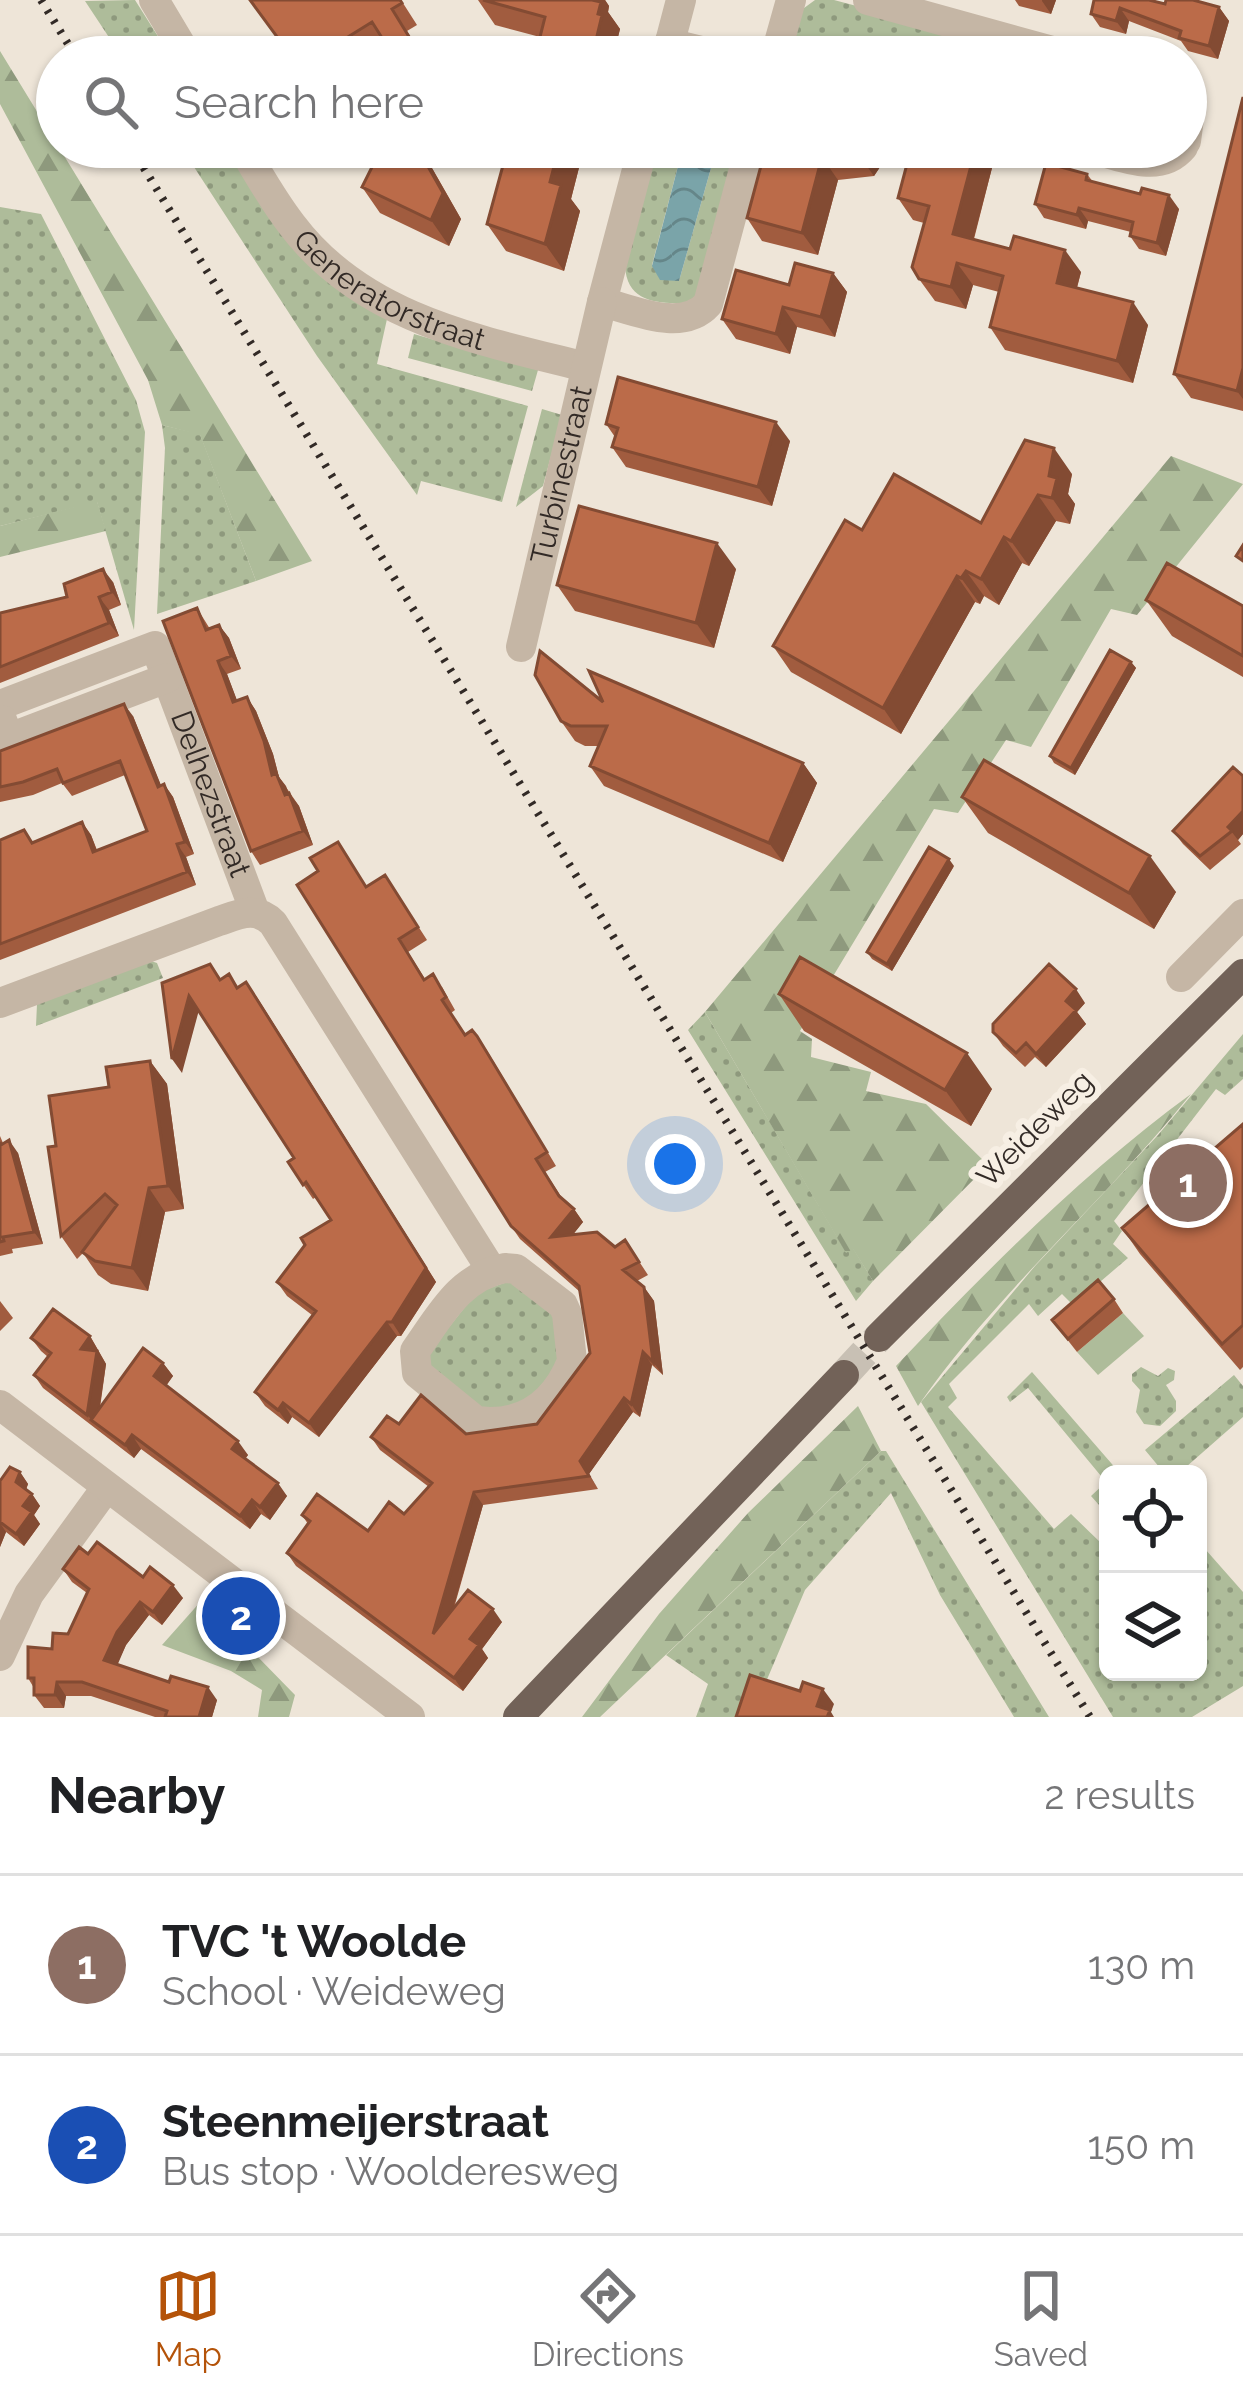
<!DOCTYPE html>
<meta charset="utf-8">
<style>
:root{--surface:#fff;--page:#f2f2f2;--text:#202124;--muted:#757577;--line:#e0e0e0;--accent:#b45309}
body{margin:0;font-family:Raleway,sans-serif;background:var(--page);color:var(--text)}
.controls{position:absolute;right:36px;bottom:36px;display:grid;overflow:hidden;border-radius:18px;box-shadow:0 3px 9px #0004}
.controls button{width:108px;height:108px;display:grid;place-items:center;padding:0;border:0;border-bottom:3px solid var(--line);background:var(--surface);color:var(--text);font:60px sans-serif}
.you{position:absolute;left:675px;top:1164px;width:42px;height:42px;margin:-30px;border:9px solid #fff;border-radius:50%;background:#1a73e8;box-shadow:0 0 0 18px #1a73e833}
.badge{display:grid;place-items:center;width:78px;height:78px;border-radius:50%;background:var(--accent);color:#fff;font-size:39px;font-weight:700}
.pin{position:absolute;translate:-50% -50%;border:6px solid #fff;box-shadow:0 3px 12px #0006}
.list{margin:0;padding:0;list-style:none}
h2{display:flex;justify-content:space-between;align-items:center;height:156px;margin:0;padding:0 48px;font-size:51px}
h2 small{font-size:39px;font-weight:400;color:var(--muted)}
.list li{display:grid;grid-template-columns:78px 1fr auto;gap:36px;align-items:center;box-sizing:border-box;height:180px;padding:0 48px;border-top:3px solid var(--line)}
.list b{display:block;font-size:45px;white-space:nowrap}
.list p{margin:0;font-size:39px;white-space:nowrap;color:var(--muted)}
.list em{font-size:39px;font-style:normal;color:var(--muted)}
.icon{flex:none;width:66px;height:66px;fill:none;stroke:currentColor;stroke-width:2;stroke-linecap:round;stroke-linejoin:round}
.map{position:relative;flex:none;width:1243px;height:1717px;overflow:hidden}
.search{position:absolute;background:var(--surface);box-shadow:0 3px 9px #0004;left:36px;right:36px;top:36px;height:132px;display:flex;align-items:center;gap:30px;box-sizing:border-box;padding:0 42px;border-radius:66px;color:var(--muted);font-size:45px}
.sheet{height:516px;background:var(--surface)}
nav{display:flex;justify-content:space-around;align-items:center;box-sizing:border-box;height:168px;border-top:3px solid var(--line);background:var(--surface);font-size:33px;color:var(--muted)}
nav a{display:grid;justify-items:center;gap:6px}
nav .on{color:var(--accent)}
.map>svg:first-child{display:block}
.grass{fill:url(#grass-dots)}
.forest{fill:url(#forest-firs)}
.garden{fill:#aebc9a}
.water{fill:url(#water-waves)}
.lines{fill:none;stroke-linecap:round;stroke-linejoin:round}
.primary-tunnel{stroke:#c8c0b4;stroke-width:30;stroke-dasharray:30 15;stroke-linecap:butt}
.minor{stroke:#c5b6a5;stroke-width:30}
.tertiary{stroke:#c5b6a5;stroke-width:30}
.primary{stroke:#726258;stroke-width:30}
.rail{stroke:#322a26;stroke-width:8;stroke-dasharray:3 9;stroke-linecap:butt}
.wall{fill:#a15c3f}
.shaded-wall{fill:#834b33}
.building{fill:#bb6b49;stroke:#834b33;stroke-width:3}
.labels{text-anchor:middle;stroke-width:12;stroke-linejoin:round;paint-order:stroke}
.street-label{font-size:30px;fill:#322a26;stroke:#f7efe4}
</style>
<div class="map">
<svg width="1243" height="1717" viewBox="0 0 1243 1717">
<defs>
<pattern id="grass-dots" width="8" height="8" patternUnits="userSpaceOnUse" patternTransform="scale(3)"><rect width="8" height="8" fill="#aebc9a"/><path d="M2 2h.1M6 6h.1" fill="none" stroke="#8e997d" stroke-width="1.8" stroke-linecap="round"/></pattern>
<pattern id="forest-firs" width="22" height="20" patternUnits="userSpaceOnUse" patternTransform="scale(3)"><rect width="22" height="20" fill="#aebc9a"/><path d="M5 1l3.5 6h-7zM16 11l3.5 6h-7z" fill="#8e997d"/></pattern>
<pattern id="water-waves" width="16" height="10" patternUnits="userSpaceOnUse" patternTransform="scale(3)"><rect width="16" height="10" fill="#7aa4a9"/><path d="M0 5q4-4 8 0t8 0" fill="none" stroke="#658689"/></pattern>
</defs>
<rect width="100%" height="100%" fill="#eee5d8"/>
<!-- grass -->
<path class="grass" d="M135 0 171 57H122L85 1Z
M815 0H834L1049 57H801L794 47 800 11Z
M181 147H227L387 319 377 364 528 406 502 502 421 481 417 495 317 356Z
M657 147H683L652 265 679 281 717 147H743L698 302C666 304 627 307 625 266Z
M0 207 41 214 136 400 145 432 134 630 97 502 0 526Z
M414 334 538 370 532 391 408 358Z
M542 409 562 415 543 486 516 507Z
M162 425 200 434 256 581 157 614 165 448Z
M151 961 157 963 163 978 36 1026 37 1004Z
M705 1012 846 1252 853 1248 873 1281 856 1301 688 1030Z
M1243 1034V1079L1225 1095 1216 1089 1114 1221 1122 1231 1113 1244 1128 1258 1073 1305 1062 1294 1038 1316 1029 1304 949 1384 957 1398 948 1407 1054 1529 1071 1514 1101 1543 1108 1544V1672H1198V1541L1243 1592V1686L1192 1717H1113L921 1402 1035 1266 1158 1135Z
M512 1280 553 1314 562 1360 525 1405 481 1410 426 1365V1356L476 1293Z
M1141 1367 1158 1376 1168 1368 1175 1371 1174 1380 1166 1385 1176 1401V1411L1160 1426 1144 1424 1136 1412 1140 1390 1132 1381V1374Z
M1032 1372 1118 1471 1127 1465 1135 1474H1108V1515L1091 1496 1106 1482 1028 1388 1010 1402 1007 1397Z
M1234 1375 1243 1386V1417L1178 1474H1165L1145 1450Z
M881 1451H886L1049 1717H1014L940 1595 891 1493 805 1590 751 1717H696L708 1684 666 1655Z"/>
<!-- forest -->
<path class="forest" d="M0 51 312 561 256 581 200 435 162 425 148 380 0 104Z
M1171 456 1243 484 1137 615 1111 609 1031 747 1006 740 958 813 934 809 800 1031 812 1039 811 1057 871 1072 866 1091 926 1104 988 1165 873 1281 853 1249 846 1253 705 1012Z
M97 501 106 531 0 557V526Z
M1191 1094C1105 1201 997 1292 918 1406L896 1366C987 1270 1084 1172 1191 1094Z
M858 1406 881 1451 600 1717H582L659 1614 748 1513Z
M202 1600 295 1695 289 1717H258L262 1690 231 1671 162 1645Z"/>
<!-- garden -->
<path class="garden" d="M1123 1313 1144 1336 1098 1375 1077 1352Z"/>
<!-- water -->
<path class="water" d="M683 147H717L679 281 660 280 652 266Z"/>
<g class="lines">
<!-- primary-tunnel -->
<path class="primary-tunnel" d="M844 1375 879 1337"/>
<!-- minor -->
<g class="minor">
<path d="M154 0 188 57"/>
<path d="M868 0 1074 57"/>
<path d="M669 43 726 57"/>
<path d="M666 57 681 0"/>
<path d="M775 57 791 0"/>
<path d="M1186 101 1190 111 1186 141"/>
<path id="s1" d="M242 147C258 173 273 201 292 225 363 319 479 340 586 367"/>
<path d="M643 147 602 302C634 310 682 333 708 304L750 147"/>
<path d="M1086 147C1118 155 1159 176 1183 147"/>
<path id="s2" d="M521 647 602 302"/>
<path id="s3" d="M0 705 155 646 255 912"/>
<path d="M2 720 9 738 167 678"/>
<path d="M1181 977 1243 914"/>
<path d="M0 1003 219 921C240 914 256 906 273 923L492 1271"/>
<path d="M505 1268 516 1269 563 1305 567 1314 572 1361C555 1404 523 1427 476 1421L417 1373 415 1351C440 1316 460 1276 505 1268Z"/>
<path d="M0 1656 29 1594 106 1488"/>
</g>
<!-- tertiary -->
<path class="tertiary" d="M0 1405 410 1717"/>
<!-- primary -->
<path class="primary" d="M879 1337 1243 974
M518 1717 844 1375"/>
<!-- rail -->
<path class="rail" d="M41 0 76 57
M131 147 1090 1717"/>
</g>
<!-- wall -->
<path class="wall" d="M401 0 417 25 407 31 424 57H394L386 44 366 57H280L278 40Z
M478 0H605L609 6 608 12 620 29 618 37 621 41 540 37 495 25Z
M1015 0H1056L1051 14 1019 6Z
M1094 0 1219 7 1229 21 1218 59 1188 51 1181 41 1129 21 1126 34 1100 27 1091 14Z
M1243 97V411L1191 398 1174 374Z
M339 147H366L370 154 352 165Z
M382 147H420L461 219 449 246 380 213 362 187Z
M486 147H597L596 151 584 148 571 199 580 211 564 271 506 251 487 224 506 152Z
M766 147H982L993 164 974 239 1081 272 1077 288 1148 325 1133 383 1005 350 990 327 999 292 973 285 966 309 935 301 919 279 924 223 913 220 898 198 907 164 886 158 874 176 838 180 818 255 762 241 747 218Z
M1087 174 1093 182 1179 209 1166 256 1139 249 1130 236 1131 232 1088 221 1086 229 1044 218 1035 204Z
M833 273 847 292 835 337 797 327 790 354 736 339 722 319 789 285Z
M606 424 790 441 772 506 626 467 612 447 615 437Z
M1072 474 1068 494 1075 504 1070 524 1056 521 1029 566 1022 563 999 605 984 596 980 604 975 602 901 734 791 672 773 646 862 530 981 523Z
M736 569 714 648 575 611 557 585Z
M113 582 121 605 109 610 119 636 0 683V613L67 597Z
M1146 600 1243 606V677L1172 636Z
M197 608 210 629 219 625 229 638 241 669 227 674 237 701 247 697 256 711 273 754 279 777 299 806 313 845 260 865 251 851Z
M1131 662 1136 668 1075 775 1054 763 1050 756Z
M603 702 803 763 817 783 783 862 604 786 590 766 598 746H585L575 741 561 721Z
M133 716 161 786 164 784 173 797 194 854 186 857 196 885 0 960V840L33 843 82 822 91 835 97 850 147 831 125 775 72 796 62 783 33 795 0 802V751Z
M1233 767 1243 834 1238 840 1241 844 1210 870 1183 844 1173 831Z
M962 797 1176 892 1154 929 988 833Z
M954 866 892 971 872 959 867 952Z
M318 871 366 886 385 875 427 940 408 952 425 979 442 987 455 1010 451 1013 466 1035 486 1049 556 1166 545 1172 562 1198 574 1209 583 1222 573 1234 615 1247 625 1240 648 1275 637 1281 644 1287 654 1301 663 1375 652 1365 640 1417 633 1412 589 1474 598 1489 483 1505 454 1608 502 1622 482 1649 488 1658 463 1691 296 1566 287 1553 308 1524 302 1515 368 1531 404 1514 429 1487 380 1450 371 1437 399 1424 466 1434 537 1424 590 1353 580 1292 520 1239 511 1226Z
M210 964 221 979 229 974 238 987 256 996 436 1282 401 1336H397L319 1437 292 1417 288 1424 265 1406 255 1392 312 1315 287 1296 277 1282 331 1220 316 1197 313 1199 288 1162 294 1158 198 1011 182 1073Z
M779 994 992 1089 971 1126 804 1031Z
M1085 1003 1077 1012 1086 1024 1046 1067 1035 1057 1025 1067 1003 1046 993 1032Z
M150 1061 167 1084 184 1209 165 1212 148 1291 111 1284 98 1275 83 1253 77 1259 61 1236 56 1146 109 1087Z
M1243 1124V1367L1240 1370 1140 1254 1122 1228Z
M0 1136 3 1143 18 1153 43 1244 12 1249 13 1253 0 1256Z
M1114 1299 1123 1313 1077 1352 1052 1320Z
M0 1301 13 1318 0 1331Z
M90 1336 106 1364 100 1408 163 1363 173 1376 166 1385 248 1455 245 1459 287 1496 270 1520 261 1514 250 1529 141 1449 134 1458 43 1388 34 1375 48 1357 41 1351 31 1338Z
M20 1472 28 1484 26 1490 32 1494 40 1506 34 1515 40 1524 24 1546 6 1532 0 1547V1481Z
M88 1554 143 1577 183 1598 162 1625 149 1615 126 1645 117 1664 217 1700 212 1717H155L91 1696H66L64 1708H44L34 1695V1688L28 1678 52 1649 68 1634 87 1593 72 1582 63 1569Z"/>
<!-- shaded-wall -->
<path class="shaded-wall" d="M587 0H605L609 6 608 12 620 29 618 37 621 41 617 57H592Z
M1042 0H1056L1051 14 1042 1Z
M1219 7 1229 21 1218 59 1209 46Z
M1120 8 1129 21 1126 34 1116 21Z
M417 147H420L461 219 449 246 431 220Z
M559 147 584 148 571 199 580 211 564 271 545 244 550 182Z
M863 147H878L886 158 874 176 858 154Z
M976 147H982L993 164 969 256 953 234Z
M822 157 838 180 818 255 802 233Z
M1169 195 1179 209 1166 256 1157 243Z
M1079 208 1088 221 1086 229 1077 215Z
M1065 250 1081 272 1072 305 1057 283Z
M957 263 973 285 966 309 951 287Z
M833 273 847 292 835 337 821 317Z
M1133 302 1148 325 1133 383 1117 361Z
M783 307 797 327 790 354 776 334Z
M1243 368V399L1237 391Z
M776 422 790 441 772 506 758 487Z
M1054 448 1072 474 1068 494 1075 504 1070 524 1052 498 1049 476Z
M1038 495 1056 521 1029 566 1011 541Z
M1004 537 1022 563 999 605 981 579Z
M717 543 736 569 714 648 696 623Z
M103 569 113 582 121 605 112 592Z
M966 571 984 596 980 604 961 578Z
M957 576 975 602 901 734 883 708Z
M99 597 109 610 119 636 109 623Z
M219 625 229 638 241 669 231 656Z
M218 661 227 674 243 716 233 702Z
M1131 662 1136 668 1075 775 1071 768Z
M247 697 256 711 273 754 279 777 286 786 294 808 272 775Z
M124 704 133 716 167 800 158 787Z
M803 763 817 783 783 862 769 843Z
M164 784 173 797 194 854 185 842Z
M289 793 299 806 313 845 303 831Z
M1243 811V834L1238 840 1228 827Z
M82 822 91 835 102 865 93 852Z
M177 844 186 857 196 885 187 872Z
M1150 856 1176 892 1154 929 1129 893Z
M949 859 954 866 892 971 887 964Z
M1076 989 1085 1003 1077 1012 1086 1024 1046 1067 1036 1054 1066 1001Z
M189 996 199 1010 182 1073 172 1059Z
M256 996 436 1282 401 1336 392 1322Z
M967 1053 992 1089 971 1126 945 1090Z
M150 1061 167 1084 184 1209 168 1186Z
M9 1140 18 1153 43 1244 34 1232Z
M149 1188 165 1212 148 1291 132 1268Z
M574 1209 583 1222 561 1250 551 1237Z
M644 1287 654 1301 663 1375 653 1362Z
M387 1322 397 1336 319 1437 309 1423Z
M90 1336 106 1364 97 1425 87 1415 81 1349Z
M643 1352 652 1365 640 1417 631 1404Z
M163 1363 173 1376 164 1389 154 1376Z
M624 1398 633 1412 589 1474 598 1489 580 1461Z
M283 1403 292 1417 288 1424 278 1410Z
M132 1435 141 1449 134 1458 125 1445Z
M238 1441 248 1455 242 1463 232 1449Z
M20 1472 28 1484 24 1494 16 1482Z
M278 1483 287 1496 270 1520 260 1507Z
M474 1492 483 1505 442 1647 433 1634Z
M32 1494 40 1506 34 1515 40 1524 24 1546 16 1534 23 1506Z
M252 1500 261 1514 250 1529 240 1516Z
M0 1523 6 1532 0 1547Z
M173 1585 183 1598 162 1625 153 1612Z
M140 1602 149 1615 126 1645 114 1673 104 1660 117 1632Z
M493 1609 502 1622 482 1649 488 1658 463 1691 454 1678 470 1639Z
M57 1682 66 1696 64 1708 55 1695Z
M208 1687 217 1700 212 1717H199Z
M823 1689 834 1704 831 1712 834 1717H824L817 1706Z"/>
<!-- building -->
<path class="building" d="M250 0H400L402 3 392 9 411 40 391 52 372 22 327 50 332 57H280L278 38Z
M483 0H592L601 2 598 14 602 15 592 57H535L545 17Z
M1094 0H1149L1165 4 1166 0H1193L1219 7 1209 46 1179 38 1181 31 1120 8 1116 21 1091 14Z
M467 48 500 57H464Z
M1243 97V368L1237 391 1174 374Z
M382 147H417L443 193 431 220 362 187Z
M508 147H559L550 182 561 185 545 244 487 224Z
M766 147H863L858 154 822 157 802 233 747 218Z
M906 147H976L953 234 1010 249 1014 236 1065 250 1057 283 1133 302 1117 361 990 327 1003 276 957 263 951 287 919 279 912 267 929 206 898 198 911 149Z
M1046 163 1087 174 1086 180 1140 194 1142 188 1169 195 1157 243 1130 236 1133 222 1079 208 1077 215 1035 204Z
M795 263 833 273 821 317 783 307 776 334 722 319 736 270 789 285Z
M618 377 776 422 758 487 612 447 618 428 606 424Z
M1025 440 1054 448 1049 476 1057 478 1052 498 1038 495 1011 541 1004 537 981 579 966 571 961 578 957 576 883 708 773 646 845 520 862 530 894 474 981 523Z
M579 506 717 543 696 623 557 585Z
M1243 545V561L1236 556Z
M1167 563 1243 606V656L1146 600Z
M103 569 112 592 99 597 109 623 0 667V613L67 597 64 584Z
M197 608 206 630 219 625 231 656 218 661 233 702 247 697 264 741 272 775 276 773 285 795 289 793 303 831 251 851 163 621Z
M1110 650 1131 662 1071 768 1050 756Z
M540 651 603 702 589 671 803 763 769 843 590 766 607 726H571L561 721 535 675Z
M124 704 158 787 164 784 185 842 177 844 187 872 0 944V840L24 830 32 843 82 822 93 852 147 831 120 761 63 783 57 769 23 782 0 787V751Z
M984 760 1150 856 1129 893 962 797Z
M1233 767 1243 776V811L1228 827 1232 831 1200 856 1173 831Z
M338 842 366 887 385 875 418 927 399 939 424 980 433 974 446 997 442 1000 465 1035 472 1030 477 1036 547 1152 536 1159 559 1196 574 1209 551 1237 597 1232 615 1247 625 1240 639 1262 623 1270 644 1287 653 1362 643 1352 631 1404 624 1398 580 1461 589 1476 474 1492 433 1634 468 1590 493 1609 470 1639 479 1645 454 1678 287 1553 310 1521 302 1515 317 1494 368 1531 389 1502 404 1514 432 1483 371 1437 387 1416 399 1424 421 1395 466 1434 537 1424 590 1353 579 1286 511 1226 297 885 318 871 310 858Z
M929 847 949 859 887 964 867 952Z
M800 957 967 1053 945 1090 779 994Z
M210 964 220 980 229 974 237 988 246 982 426 1268 392 1322H387L309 1423 283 1403 278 1410 255 1392 316 1311 277 1282 305 1245 301 1238 331 1220 306 1182 303 1185 288 1162 294 1158 189 996 172 1059 162 983Z
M1049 964 1076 989 1066 1001 1076 1010 1036 1054 1026 1043 1016 1053 993 1032V1024Z
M150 1061 168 1186 149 1188 132 1268 95 1261 82 1252 117 1205 105 1194 61 1236 48 1147 56 1146 49 1096 109 1087 106 1067Z
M1243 1124V1325L1222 1344 1122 1228Z
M9 1140 34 1232 3 1237 4 1241 0 1242V1142L1 1145Z
M1098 1280 1114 1299 1068 1339 1052 1320Z
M53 1309 90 1336 81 1349 97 1351 87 1415 34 1375 51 1353 31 1338Z
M143 1348 163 1363 154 1376 238 1441 232 1449 278 1483 260 1507 252 1500 240 1516 132 1435 125 1445 91 1420Z
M10 1467 20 1472 16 1482 32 1494 23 1506 32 1512 16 1534 0 1522V1481Z
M97 1542 143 1577 150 1567 173 1585 153 1612 140 1602 117 1632 104 1660 169 1682 171 1676 208 1687 199 1717H165L167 1711 82 1682H57L55 1695H34V1678H28V1647L52 1649 53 1633 68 1634 89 1589 63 1569 79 1547 88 1554Z
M750 1675 800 1691 803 1682 823 1689 817 1706 830 1710 827 1717H736Z"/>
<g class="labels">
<!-- street labels -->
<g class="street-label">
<text dy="10" stroke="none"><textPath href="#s1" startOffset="213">Generatorstraat</textPath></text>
<text dy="10" stroke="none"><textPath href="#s2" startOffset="177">Turbinestraat</textPath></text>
<text dy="10" stroke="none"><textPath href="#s3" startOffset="324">Delhezstraat</textPath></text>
<text transform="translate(1035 1129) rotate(-45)" y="10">Weideweg</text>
</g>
</g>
</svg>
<div class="controls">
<button><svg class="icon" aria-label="locate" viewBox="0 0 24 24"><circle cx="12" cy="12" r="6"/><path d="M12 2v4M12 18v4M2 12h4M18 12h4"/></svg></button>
<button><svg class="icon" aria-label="layers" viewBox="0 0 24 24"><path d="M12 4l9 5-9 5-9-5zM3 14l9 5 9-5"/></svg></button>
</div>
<div class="you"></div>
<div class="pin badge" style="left:1188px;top:1183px;background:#8d6e63">1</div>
<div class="pin badge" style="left:241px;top:1616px;background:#1a4fb4">2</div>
<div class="search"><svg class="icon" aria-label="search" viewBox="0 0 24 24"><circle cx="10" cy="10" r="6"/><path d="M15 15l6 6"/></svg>Search here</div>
</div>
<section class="sheet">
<h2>Nearby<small>2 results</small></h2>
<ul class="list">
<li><span class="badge" style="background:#8d6e63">1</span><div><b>TVC 't Woolde</b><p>School · Weideweg</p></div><em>130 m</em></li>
<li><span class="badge" style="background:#1a4fb4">2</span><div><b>Steenmeijerstraat</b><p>Bus stop · Woolderesweg</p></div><em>150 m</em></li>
</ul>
</section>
<nav>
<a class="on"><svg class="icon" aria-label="map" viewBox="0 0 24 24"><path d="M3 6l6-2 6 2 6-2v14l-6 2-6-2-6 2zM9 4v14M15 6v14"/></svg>Map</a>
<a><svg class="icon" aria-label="directions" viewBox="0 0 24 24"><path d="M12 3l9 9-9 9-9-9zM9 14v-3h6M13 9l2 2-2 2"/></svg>Directions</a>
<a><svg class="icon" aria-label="saved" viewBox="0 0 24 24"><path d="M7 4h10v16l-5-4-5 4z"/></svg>Saved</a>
</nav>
